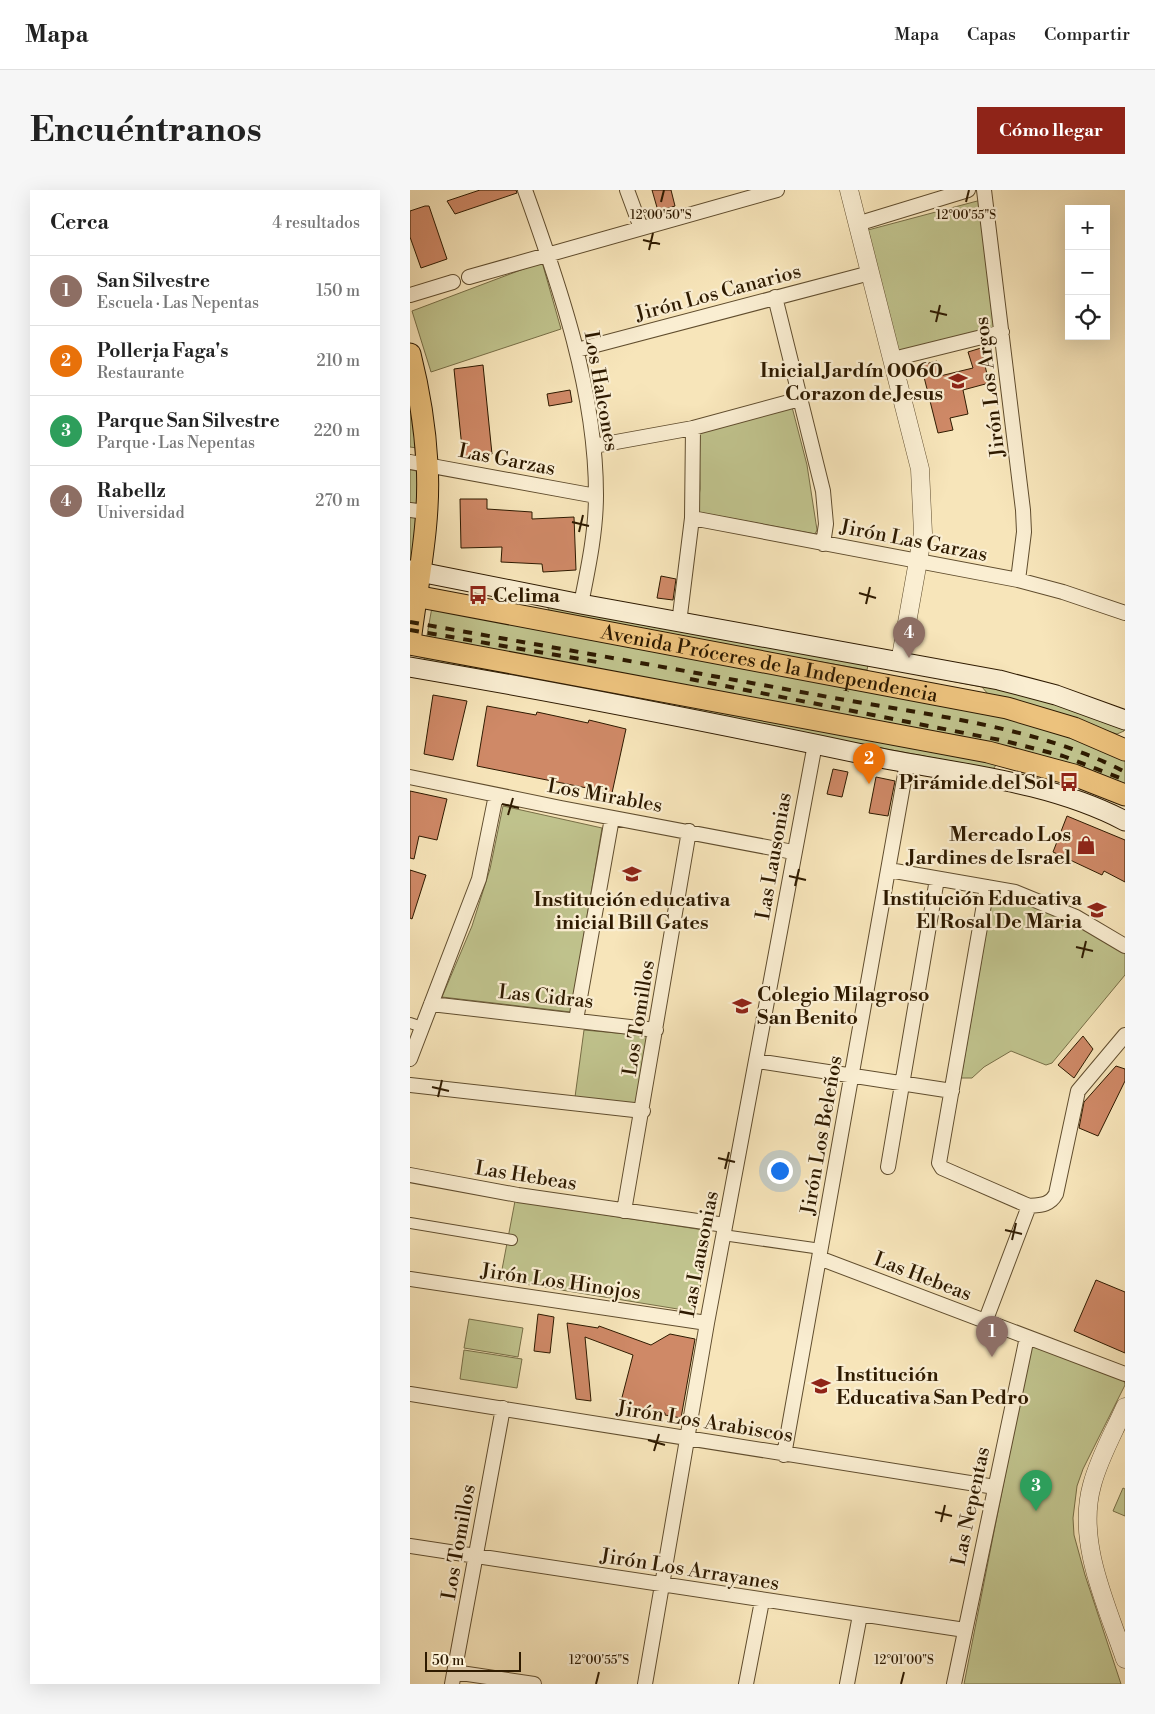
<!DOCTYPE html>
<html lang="es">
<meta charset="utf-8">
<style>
:root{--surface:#fff;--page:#f6f6f6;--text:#222;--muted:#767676;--line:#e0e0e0;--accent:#8f2418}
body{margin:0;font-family:"Libre Bodoni",serif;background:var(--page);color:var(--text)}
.controls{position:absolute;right:15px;top:15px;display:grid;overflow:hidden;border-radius:0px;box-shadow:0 5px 20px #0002}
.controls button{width:45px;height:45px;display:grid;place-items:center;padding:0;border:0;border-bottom:1px solid var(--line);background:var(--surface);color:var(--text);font:25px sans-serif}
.scale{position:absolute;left:15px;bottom:12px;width:96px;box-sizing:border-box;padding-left:5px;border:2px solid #2e1a00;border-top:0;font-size:14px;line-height:18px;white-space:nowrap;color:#2e1a00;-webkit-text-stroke:4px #faeed2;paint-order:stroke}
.you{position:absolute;left:369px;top:980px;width:18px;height:18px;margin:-12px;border:4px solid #fff;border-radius:50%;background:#1a73e8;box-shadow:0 0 0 8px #1a73e833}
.badge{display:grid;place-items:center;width:32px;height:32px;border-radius:50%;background:var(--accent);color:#fff;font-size:16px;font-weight:700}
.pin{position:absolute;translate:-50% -41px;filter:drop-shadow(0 1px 2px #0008)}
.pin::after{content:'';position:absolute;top:26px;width:18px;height:15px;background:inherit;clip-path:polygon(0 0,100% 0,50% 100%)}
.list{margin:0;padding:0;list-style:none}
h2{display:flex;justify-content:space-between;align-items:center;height:65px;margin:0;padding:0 20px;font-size:21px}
h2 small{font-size:16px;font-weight:400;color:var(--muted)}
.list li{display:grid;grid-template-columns:32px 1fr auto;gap:15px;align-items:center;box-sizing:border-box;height:70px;padding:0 20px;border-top:1px solid var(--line)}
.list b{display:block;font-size:19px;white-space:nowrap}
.list p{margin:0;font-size:16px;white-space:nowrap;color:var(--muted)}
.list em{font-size:16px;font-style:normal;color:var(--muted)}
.icon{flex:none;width:28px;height:28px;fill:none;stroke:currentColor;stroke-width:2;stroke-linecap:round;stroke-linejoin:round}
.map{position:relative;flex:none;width:715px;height:1494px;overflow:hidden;border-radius:0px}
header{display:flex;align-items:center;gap:30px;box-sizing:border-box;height:70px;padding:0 25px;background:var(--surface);border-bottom:1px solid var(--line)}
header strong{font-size:24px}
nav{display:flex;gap:28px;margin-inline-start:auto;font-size:18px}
.intro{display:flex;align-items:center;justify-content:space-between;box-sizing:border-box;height:120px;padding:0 30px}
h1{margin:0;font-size:35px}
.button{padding:12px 22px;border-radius:0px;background:var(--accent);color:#fff;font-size:18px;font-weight:700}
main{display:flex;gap:30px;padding:0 30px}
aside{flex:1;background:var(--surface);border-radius:0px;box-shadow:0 5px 20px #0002}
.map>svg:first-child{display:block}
.green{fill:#c0c38d;stroke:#776e46}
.building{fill:#cf8967;stroke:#2e1a00}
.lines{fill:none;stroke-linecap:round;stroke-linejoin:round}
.pedestrian-casing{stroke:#604d2e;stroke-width:12}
.minor-casing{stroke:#604d2e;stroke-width:16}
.tertiary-casing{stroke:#604d2e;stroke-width:19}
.secondary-casing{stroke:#2e1a00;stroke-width:21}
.primary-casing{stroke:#2e1a00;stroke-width:23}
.pedestrian{stroke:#faeed2;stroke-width:10}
.minor{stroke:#faeed2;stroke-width:14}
.tertiary{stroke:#faeed2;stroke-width:18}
.secondary{stroke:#faeed2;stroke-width:19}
.primary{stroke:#ecc27d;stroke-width:21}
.rail{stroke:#2e1a00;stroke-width:4;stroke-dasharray:9 9;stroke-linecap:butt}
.ticks{fill:none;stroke:#2e1a00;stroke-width:2}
.labels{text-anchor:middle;stroke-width:4.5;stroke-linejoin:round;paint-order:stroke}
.street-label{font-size:20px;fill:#2e1a00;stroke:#faeed2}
.poi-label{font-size:20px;font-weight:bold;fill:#2e1a00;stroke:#faeed2;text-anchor:end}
.ticks-label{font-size:12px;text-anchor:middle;fill:#2e1a00;stroke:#faeed2;stroke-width:4.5;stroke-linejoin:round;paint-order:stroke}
</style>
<header>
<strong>Mapa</strong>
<nav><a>Mapa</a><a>Capas</a><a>Compartir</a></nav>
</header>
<div class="intro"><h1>Encuéntranos</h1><a class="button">Cómo llegar</a></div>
<main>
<aside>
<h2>Cerca<small>4 resultados</small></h2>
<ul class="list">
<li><span class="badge" style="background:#8d6e63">1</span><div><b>San Silvestre</b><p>Escuela · Las Nepentas</p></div><em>150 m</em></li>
<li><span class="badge" style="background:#e8710a">2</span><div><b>Pollerįa Faga's</b><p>Restaurante</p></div><em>210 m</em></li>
<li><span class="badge" style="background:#2e9e5b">3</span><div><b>Parque San Silvestre</b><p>Parque · Las Nepentas</p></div><em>220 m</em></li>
<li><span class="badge" style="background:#8d6e63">4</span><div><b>Rabellz</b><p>Universidad</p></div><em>270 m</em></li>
</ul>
</aside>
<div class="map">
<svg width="715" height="1494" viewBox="0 0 715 1494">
<rect width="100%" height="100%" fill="#f7e5ba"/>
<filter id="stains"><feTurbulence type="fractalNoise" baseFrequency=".004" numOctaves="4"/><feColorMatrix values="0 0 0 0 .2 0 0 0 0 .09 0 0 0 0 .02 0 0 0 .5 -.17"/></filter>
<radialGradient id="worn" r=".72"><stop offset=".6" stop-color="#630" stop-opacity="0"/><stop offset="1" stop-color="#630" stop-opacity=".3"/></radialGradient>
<!-- green -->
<path class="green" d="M571 10 589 137 487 161 458 40Z
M132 72 151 139 21 182 2 121Z
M0 187 7 258 0 257Z
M382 217 397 275 407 340 405 344 287 322 290 299 289 241Z
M0 278 8 281 5 371H0Z
M135 413 599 498 714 538V541L707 544 578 504 572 497 458 475 457 480 142 425Z
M22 417 537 512 651 541 715 569V594L659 573 596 557 16 451Z
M15 466 587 574 583 579 13 472Z
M93 616 192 638 161 822 32 807 62 736 80 679Z
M583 703C636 715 669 736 715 763V785L642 873 636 875 601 861 574 877 562 888H551Z
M174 840 239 846 229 914 165 907Z
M105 1011 300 1041 286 1122 90 1090Z
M59 1129 113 1138 108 1167 54 1158Z
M623 1156 714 1190 715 1195 673 1279 667 1296 663 1328 664 1345 675 1385 711 1494H554L620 1159Z
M54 1160 112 1169 107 1198 50 1189Z
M713 1298 715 1299V1326L703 1321Z"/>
<!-- building -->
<path class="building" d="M70 0H106L107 3 45 24 37 11Z
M242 0H261L265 16 248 21Z
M15 16H19L37 69 11 78 0 47V21Z
M571 158 579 193 553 200 558 224 540 228 543 240 528 243 511 175 527 171 530 186 563 178 558 162Z
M73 175 82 264 53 268 44 179Z
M160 200 162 212 139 216 137 204Z
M50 309H77V319L122 322V329L164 327 166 380 133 382 132 374 91 372 92 357 51 358Z
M251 386 266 389 263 410 247 408Z
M23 505 57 511 43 570 14 564Z
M77 516 126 525 127 522 178 533 179 530 216 539 202 603 67 576Z
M423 579 438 582 432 607 417 604Z
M466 587 485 591 478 626 459 623Z
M0 601 37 609 27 650 9 646 4 669 0 668Z
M657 626 715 650V692L694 681 692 685 643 662Z
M0 680 16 685 2 729 0 728Z
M673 846 683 859 664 888 648 875Z
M706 876 715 879V891L688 946 669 938 674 912Z
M686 1090 715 1102V1163L664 1141Z
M128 1124 144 1127 140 1163 124 1161Z
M157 1133 188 1138 189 1136 241 1155 260 1144 285 1149 271 1228 255 1225V1223L210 1215 223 1165 175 1147 181 1211 166 1209Z"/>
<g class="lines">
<!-- pedestrian casing -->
<g class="pedestrian-casing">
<path id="pedestrian" d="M0 833 12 837
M0 1033 102 1050
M313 1045 411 1059"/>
</g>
<!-- minor casing -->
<g class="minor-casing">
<path id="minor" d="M115 0C150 97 186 201 186 305 186 342 178 379 171 414
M217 0 231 38
M574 0 613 320 614 342 608 390
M447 34 558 0
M59 87 367 0
M0 105 43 92
M365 107 413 301 416 334 413 354
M167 160 460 83
M483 169 592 142
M184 256 283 238 390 209
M0 272 186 306
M0 320 15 322
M282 328 608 390 653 402 715 423
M269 433 282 328 283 238
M0 587 151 618 383 662
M479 680 605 702 666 727 715 756
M577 697 529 973 532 978 619 1016C631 1015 640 1015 646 1004L668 901 715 845
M21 814 246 840
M166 830 202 628
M0 869 69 689 86 605
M347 871 542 901
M0 895 233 921
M478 977 527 689
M0 985 108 1005 315 1035
M214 1021 279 641
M409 1068 715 1184
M0 1089 297 1133
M575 1132 619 1016
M0 1204 585 1297
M374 1265 497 573
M0 1356 555 1440
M44 1482 124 1494
M42 1494 93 1218
M235 1494 297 1133 405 554
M336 1494 352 1411
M437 1494 450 1425
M544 1494 617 1147"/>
</g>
<!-- tertiary casing -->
<g class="tertiary-casing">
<path id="tertiary" d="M439 0 510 279 513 343 490 472
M715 1217C704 1242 689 1268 682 1295 666 1352 697 1416 715 1469"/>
</g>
<!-- secondary casing -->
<g class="secondary-casing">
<path id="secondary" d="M0 380 171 414 589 490 646 505 715 530
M0 477C158 504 315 535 471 568 552 584 641 592 715 631"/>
</g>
<!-- primary casing -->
<g class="primary-casing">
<g id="primary">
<path d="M0 164C9 200 15 236 17 273 21 332 7 394 0 452"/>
<path id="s1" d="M0 405 597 518 664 538 715 560"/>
<path d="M0 454 578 562 664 585 715 605"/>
</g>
</g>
<!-- pedestrian -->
<use href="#pedestrian" class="pedestrian"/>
<!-- minor -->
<use href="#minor" class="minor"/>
<!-- tertiary -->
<use href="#tertiary" class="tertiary"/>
<!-- secondary -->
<use href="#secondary" class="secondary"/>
<!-- primary -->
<use href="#primary" class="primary"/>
<!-- rail -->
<path class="rail" d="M0 432C141 457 282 482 424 508 518 525 630 537 715 582
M0 440 187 472
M280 489 595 551 653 566 715 590"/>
</g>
<!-- ticks -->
<path class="ticks" d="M251 12 254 0M556 12 559 0M233 50 250 54M239 60 243 43M520 121 537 125M526 132 530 115M162 332 179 336M169 342 173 325M449 403 466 408M456 414 460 397M92 614 109 618M98 625 103 608M379 686 396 690M385 696 389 679M666 757 683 761M672 768 676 751M22 897 39 901M28 907 32 890M308 968 325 972M315 979 319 962M595 1040 612 1044M602 1050 606 1033M238 1250 255 1255M244 1261 249 1244M525 1322 542 1326M531 1332 535 1315M186 1494 189 1482M491 1494 494 1482"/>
<!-- icons -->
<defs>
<g id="school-bare" transform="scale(1.5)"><path d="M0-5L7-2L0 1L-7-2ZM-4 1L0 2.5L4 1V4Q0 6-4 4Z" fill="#8f2418" stroke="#faeed2" stroke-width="2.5" paint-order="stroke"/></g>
<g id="bus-bare" transform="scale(1.5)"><path d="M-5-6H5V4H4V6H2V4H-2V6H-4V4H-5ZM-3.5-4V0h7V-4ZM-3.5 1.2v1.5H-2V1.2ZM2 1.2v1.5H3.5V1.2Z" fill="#8f2418" stroke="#faeed2" stroke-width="2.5" paint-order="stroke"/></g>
<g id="shop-bare" transform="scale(1.5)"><path d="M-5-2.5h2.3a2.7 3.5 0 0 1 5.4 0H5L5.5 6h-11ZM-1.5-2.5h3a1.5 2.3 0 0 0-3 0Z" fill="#8f2418" stroke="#faeed2" stroke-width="2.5" paint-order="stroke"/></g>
</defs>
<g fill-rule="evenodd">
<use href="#school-bare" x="548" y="191"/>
<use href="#bus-bare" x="68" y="405"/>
<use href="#bus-bare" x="659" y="592"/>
<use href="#shop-bare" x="676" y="655"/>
<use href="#school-bare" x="222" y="684"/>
<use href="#school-bare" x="687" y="720"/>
<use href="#school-bare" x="332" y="816"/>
<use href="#school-bare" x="411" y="1196"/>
</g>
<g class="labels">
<!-- street labels -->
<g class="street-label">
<text transform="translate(308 102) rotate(-15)" y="7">Jirón Los Canarios</text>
<text transform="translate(579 197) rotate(-97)" y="7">Jirón Los Argos</text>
<text transform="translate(192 201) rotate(80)" y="7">Los Halcones</text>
<text transform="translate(97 269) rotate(11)" y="7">Las Garzas</text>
<text transform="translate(504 350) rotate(11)" y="7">Jirón Las Garzas</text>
<text dy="7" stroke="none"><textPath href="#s1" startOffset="366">Avenida Próceres de la Independencia</textPath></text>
<text transform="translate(195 605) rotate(10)" y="7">Los Mirables</text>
<text transform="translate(363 666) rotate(-80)" y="7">Las Lausonias</text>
<text transform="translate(136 806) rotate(6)" y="7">Las Cidras</text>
<text transform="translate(228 828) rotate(-81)" y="7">Los Tomillos</text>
<text transform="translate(411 945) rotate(-80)" y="7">Jirón Los Beleños</text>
<text transform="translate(116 985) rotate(9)" y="7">Las Hebeas</text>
<text transform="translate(289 1064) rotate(-79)" y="7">Las Lausonias</text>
<text transform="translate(513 1086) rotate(21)" y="7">Las Hebeas</text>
<text transform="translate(151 1091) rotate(8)" y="7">Jirón Los Hinojos</text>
<text transform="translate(295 1231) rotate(9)" y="7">Jirón Los Arabiscos</text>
<text transform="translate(560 1316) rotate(-78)" y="7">Las Nepentas</text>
<text transform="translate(48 1352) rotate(-80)" y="7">Los Tomillos</text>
<text transform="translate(280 1379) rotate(9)" y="7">Jirón Los Arrayanes</text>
</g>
<!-- poi labels -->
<g class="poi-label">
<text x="533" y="187">Inicial Jardín 0060<tspan x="533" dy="23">Corazon de Jesus</tspan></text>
<text x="83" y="412" text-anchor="start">Celima</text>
<text x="644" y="599">Pirámide del Sol</text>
<text x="661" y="651">Mercado Los<tspan x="661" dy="23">Jardines de Israel</tspan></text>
<text x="672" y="715">Institución Educativa<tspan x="672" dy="23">El Rosal De Maria</tspan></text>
<text x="222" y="716" text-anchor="middle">Institución educativa<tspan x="222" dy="23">inicial Bill Gates</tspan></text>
<text x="347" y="811" text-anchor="start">Colegio Milagroso<tspan x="347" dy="23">San Benito</tspan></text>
<text x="426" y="1191" text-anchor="start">Institución<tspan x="426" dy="23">Educativa San Pedro</tspan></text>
</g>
</g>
<g class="ticks-label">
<text x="251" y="29">12°00'50"S</text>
<text x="556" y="29">12°00'55"S</text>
<text x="189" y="1474">12°00'55"S</text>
<text x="494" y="1474">12°01'00"S</text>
</g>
<rect width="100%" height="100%" filter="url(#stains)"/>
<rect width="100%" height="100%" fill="url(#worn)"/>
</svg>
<div class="controls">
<button>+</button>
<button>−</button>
<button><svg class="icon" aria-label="locate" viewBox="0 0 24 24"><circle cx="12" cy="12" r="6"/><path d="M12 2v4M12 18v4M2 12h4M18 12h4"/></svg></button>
</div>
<div class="scale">50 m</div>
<div class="you"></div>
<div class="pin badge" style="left:582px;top:1167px;background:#8d6e63">1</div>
<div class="pin badge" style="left:459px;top:594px;background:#e8710a">2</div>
<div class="pin badge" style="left:626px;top:1321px;background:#2e9e5b">3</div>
<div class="pin badge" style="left:499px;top:468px;background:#8d6e63">4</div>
</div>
</main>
